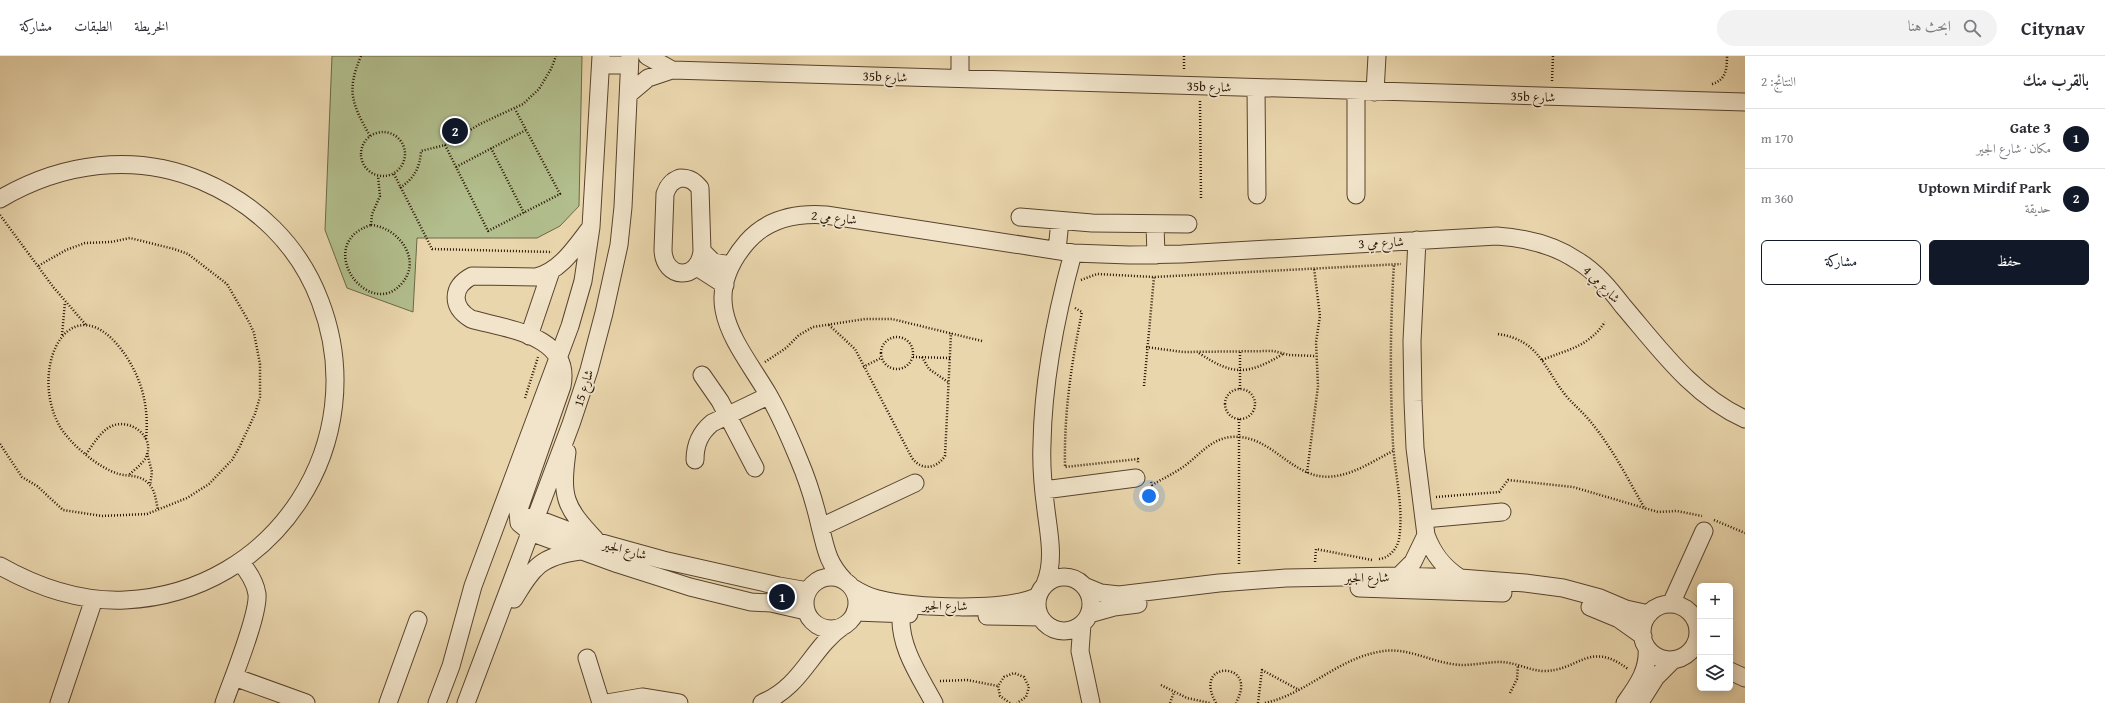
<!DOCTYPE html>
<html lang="ar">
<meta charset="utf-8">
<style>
:root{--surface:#fff;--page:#f2f2f3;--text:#2b2b33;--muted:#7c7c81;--line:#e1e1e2;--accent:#111827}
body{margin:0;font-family:"Gentium Book Plus",Amiri,serif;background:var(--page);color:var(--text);direction:rtl}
.controls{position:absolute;right:12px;bottom:12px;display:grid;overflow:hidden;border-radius:6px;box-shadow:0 2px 10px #0003}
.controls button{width:36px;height:36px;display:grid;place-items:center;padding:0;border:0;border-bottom:1px solid var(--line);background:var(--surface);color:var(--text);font:20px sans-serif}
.you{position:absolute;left:1149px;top:440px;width:14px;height:14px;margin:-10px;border:3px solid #fff;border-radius:50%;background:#1a73e8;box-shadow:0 0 0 6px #1a73e833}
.badge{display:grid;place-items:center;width:26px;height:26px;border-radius:50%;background:var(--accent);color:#fff;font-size:13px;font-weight:700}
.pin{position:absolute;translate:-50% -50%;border:2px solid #fff;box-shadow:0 1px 4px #0006}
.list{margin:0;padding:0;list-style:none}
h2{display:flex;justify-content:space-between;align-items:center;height:52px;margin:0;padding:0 16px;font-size:17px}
h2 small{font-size:13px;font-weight:400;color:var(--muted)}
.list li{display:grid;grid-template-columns:26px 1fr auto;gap:12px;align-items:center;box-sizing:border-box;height:60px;padding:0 16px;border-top:1px solid var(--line)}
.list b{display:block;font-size:15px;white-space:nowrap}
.list p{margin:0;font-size:13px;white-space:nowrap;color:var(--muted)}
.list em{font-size:13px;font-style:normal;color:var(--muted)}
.actions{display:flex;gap:8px;padding:12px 16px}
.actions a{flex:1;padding:9px 0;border:1px solid var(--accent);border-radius:6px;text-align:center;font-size:14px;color:var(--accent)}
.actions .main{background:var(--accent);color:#fff}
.icon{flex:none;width:22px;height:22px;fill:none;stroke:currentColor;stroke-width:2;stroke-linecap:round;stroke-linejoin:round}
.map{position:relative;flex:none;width:1745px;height:647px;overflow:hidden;direction:ltr}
header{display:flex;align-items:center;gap:24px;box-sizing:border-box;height:56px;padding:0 20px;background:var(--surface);border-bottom:1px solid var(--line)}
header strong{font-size:19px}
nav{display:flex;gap:22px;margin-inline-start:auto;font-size:14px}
.search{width:280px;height:36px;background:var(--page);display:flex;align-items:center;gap:10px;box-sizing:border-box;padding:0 14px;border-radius:22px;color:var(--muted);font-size:15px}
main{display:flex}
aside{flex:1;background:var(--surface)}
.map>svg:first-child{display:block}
.green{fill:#b2be8d;stroke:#6c6848}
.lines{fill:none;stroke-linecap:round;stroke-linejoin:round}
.minor-casing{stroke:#58432d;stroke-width:19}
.path{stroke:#271202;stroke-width:2.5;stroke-dasharray:1 2;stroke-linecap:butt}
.minor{stroke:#f1e4ca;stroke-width:17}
.labels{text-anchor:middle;stroke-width:3.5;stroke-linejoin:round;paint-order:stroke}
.street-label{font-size:13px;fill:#271202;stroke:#f1e4ca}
</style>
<header>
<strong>Citynav</strong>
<div class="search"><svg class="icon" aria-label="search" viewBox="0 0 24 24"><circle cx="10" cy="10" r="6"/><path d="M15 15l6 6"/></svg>ابحث هنا</div>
<nav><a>الخريطة</a><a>الطبقات</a><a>مشاركة</a></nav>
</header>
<main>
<aside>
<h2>بالقرب منك<small>النتائج: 2</small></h2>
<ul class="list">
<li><span class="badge">1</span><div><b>Gate 3</b><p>مكان · شارع الجير</p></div><em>170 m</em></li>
<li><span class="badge">2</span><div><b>Uptown Mirdif Park</b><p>حديقة</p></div><em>360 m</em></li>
</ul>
<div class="actions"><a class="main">حفظ</a><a>مشاركة</a></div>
</aside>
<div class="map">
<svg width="1745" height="647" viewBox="0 0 1745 647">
<rect width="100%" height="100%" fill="#ead6ad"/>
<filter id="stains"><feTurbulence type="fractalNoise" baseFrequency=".005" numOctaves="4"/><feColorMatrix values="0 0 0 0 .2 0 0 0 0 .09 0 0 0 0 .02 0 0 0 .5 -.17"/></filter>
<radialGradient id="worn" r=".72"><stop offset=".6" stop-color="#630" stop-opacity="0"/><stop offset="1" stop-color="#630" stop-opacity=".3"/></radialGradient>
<!-- green -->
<path class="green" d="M332 0H582L579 150 560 170 537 182H417L413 256 347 232 325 174Z"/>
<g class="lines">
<!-- minor casing -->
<g class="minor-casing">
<path id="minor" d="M647 0 672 14
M601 9H629
M960 22V0
M1256 32 1257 139
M1375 36 1377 0
M629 38 648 22 672 14 1745 46
M680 122C690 122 694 125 700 132L702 195C699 225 664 224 663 194L665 138C668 129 672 125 680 122Z
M1356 139V35
M0 143C61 107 135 96 202 125 256 148 299 189 320 245 374 385 276 537 125 544 80 546 39 532 0 510
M1020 161 1092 167 1188 168
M1155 169 1156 199
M591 171C576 190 561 215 536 221L472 220C451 231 451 251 471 263 506 273 572 279 562 330L518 456 519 467 530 476 618 508 690 531 751 546 771 547 806 555
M1417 184 1412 285 1413 345 1415 392 1426 479C1433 498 1443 511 1460 522
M1057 194 1060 165
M702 195 713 206 731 209
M697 211 725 229
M529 280 551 215
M702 319 720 345 755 412
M567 396C561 441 564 450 595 483
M695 404C695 388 700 377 712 367L768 340
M1044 434 1136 422
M523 461 535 462 598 486 663 504 779 530 808 535
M1424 463 1502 456
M821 471 915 427
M1399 520 1413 506 1426 479
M805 547a26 26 0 1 1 52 0a26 26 0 1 1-52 0Z
M1037 548a27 27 0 1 1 54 0a27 27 0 1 1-54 0Z
M844 524C827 506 826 493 820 470 815 448 808 425 799 404 790 382 780 359 768 338 737 286 696 245 747 186 767 163 797 157 826 159L1073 197 1129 199 1182 198 1497 180C1526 182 1553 188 1578 205 1596 216 1610 233 1623 250 1659 292 1693 340 1745 363
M1045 528C1055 505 1049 479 1046 454 1043 432 1041 410 1042 388 1043 323 1056 259 1073 197
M1084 530 1101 537 1119 539 1219 527 1286 522 1399 520 1460 522 1525 527 1563 532 1600 542 1626 553 1649 558
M853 532C861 537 869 541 878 543 913 552 1007 556 1038 540
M1359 532 1503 537
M514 543C533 511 541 500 580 495
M1671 548 1704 475
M1642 576a28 28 0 1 1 56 0a28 28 0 1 1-56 0Z
M1590 551 1619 563 1643 580
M855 556 909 558
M901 558C899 591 919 619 934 647
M1089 558 1114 551 1138 548
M987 560 1040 561
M1082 568 1080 595 1091 647
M587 602 601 647
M1730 615 1745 622
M234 621 306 647
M1642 643 1656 621 1673 604
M59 647 94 543
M224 647C232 624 259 559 257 538 255 525 248 515 240 506
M388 647 418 564
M437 647 451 610 473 530 570 270 583 225 591 171 601 0
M466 647 571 368 589 314 604 257 619 189 623 151 630 0
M607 647 642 641 679 647
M762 647C803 630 811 592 843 570
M1625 647C1637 630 1649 614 1647 592"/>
</g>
<!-- path -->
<path class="path" d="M361 0C346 35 352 48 370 80
M1184 13V0
M1552 25 1553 0
M1712 28C1726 24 1727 13 1727 0
M1200 45 1201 144
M361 98a22 22 0 1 1 44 0a22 22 0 1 1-44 0Z
M445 89 488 175 560 138 515 53
M491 92 524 157
M456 111 526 74
M394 118 432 193 552 196
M400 132C414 122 420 112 421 95L445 89 480 68 523 48 539 33 551 13 556 0
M0 159 54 232 87 270
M371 169C397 171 422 202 403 226 370 268 311 188 371 169Z
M371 169 372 158 380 140 378 120
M1081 224 1097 218 1154 221 1401 208
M1075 252 1082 256C1071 309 1064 357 1065 411L1138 403V408
M829 269 855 293 912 402C922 415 936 413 945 400L951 277
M1498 278C1540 284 1544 313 1567 341 1576 351 1586 359 1594 370 1614 395 1629 425 1645 453
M62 279 65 246
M881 297a16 16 0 1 1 32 0a16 16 0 1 1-32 0Z
M1146 291 1183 296 1274 295 1289 299 1315 300
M1240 296V333
M1199 297C1233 320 1248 319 1283 298
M913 301 950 302
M922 301 929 313 948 326
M1542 304C1569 293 1588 291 1605 266
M765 306 786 292 799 279 813 271 865 263H892L982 285
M863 311 881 302
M1144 330 1154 221
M1225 348a15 15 0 1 1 30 0a15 15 0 1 1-30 0Z
M525 342 538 301
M146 383C149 353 143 326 126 300 73 222 27 309 59 369 69 387 98 412 119 418 130 421 140 418 149 428 155 434 156 445 158 454
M0 388 22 421 37 430 63 454 102 460 147 458 187 442 209 428 232 404 239 392 255 358 260 341V308L254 277 249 266 227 228 188 198 174 193 130 182 111 186 85 187 66 194 38 210
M147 397 152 416 150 429
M86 398C92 390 99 378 108 372 128 359 158 381 145 403 141 409 134 414 129 419
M1307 417 1318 330 1316 286 1320 260 1314 212
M1151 426 1152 429C1162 423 1173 418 1183 411 1199 400 1210 383 1231 381 1275 377 1294 431 1341 419 1359 415 1377 403 1393 395
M1436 441 1499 436 1508 424 1573 431 1658 456 1677 455 1702 460
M1714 464 1745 477
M1379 503C1389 502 1397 493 1399 483 1404 452 1395 419 1393 388 1390 328 1390 269 1394 208
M1315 506 1316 493 1372 504
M1239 508V363
M940 625 967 624 998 630
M1161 629 1187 642 1210 647
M1510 637 1517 623 1518 609
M1010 647 1000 640 998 630 1004 621 1014 617 1024 621 1029 631 1026 641 1017 647
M1170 647 1174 636
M1216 647C1194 608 1244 606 1241 632 1241 637 1238 642 1236 647
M1258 647 1262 614 1299 634
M1265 647C1306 638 1336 604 1378 596 1405 590 1426 604 1452 608 1468 611 1484 606 1500 606 1515 606 1528 614 1542 615 1579 616 1588 583 1628 613"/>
<!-- minor -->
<use href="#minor" class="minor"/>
</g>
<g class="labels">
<!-- street labels -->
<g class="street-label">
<text transform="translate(885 20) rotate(2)" y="5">35b شارع</text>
<text transform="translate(1209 30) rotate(2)" y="5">35b شارع</text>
<text transform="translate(1533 40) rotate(2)" y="5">35b شارع</text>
<text transform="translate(834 161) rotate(6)" y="5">شارع مي 2</text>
<text transform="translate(1381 186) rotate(-3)" y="5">شارع مي 3</text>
<text transform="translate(1602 228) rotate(45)" y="5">شارع مي 4</text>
<text transform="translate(583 332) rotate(-72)" y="5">شارع 15</text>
<text transform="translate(625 493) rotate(15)" y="5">شارع الجير</text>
<text transform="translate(1367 521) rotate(-1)" y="5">شارع الجير</text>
<text transform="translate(945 549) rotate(1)" y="5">شارع الجير</text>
</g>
</g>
<rect width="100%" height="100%" filter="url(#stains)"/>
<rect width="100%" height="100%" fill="url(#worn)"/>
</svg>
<div class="controls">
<button>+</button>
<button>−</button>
<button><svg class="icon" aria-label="layers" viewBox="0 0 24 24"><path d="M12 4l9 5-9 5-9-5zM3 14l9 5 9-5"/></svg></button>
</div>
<div class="you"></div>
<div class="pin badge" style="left:782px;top:541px">1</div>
<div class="pin badge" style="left:455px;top:75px">2</div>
</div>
</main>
